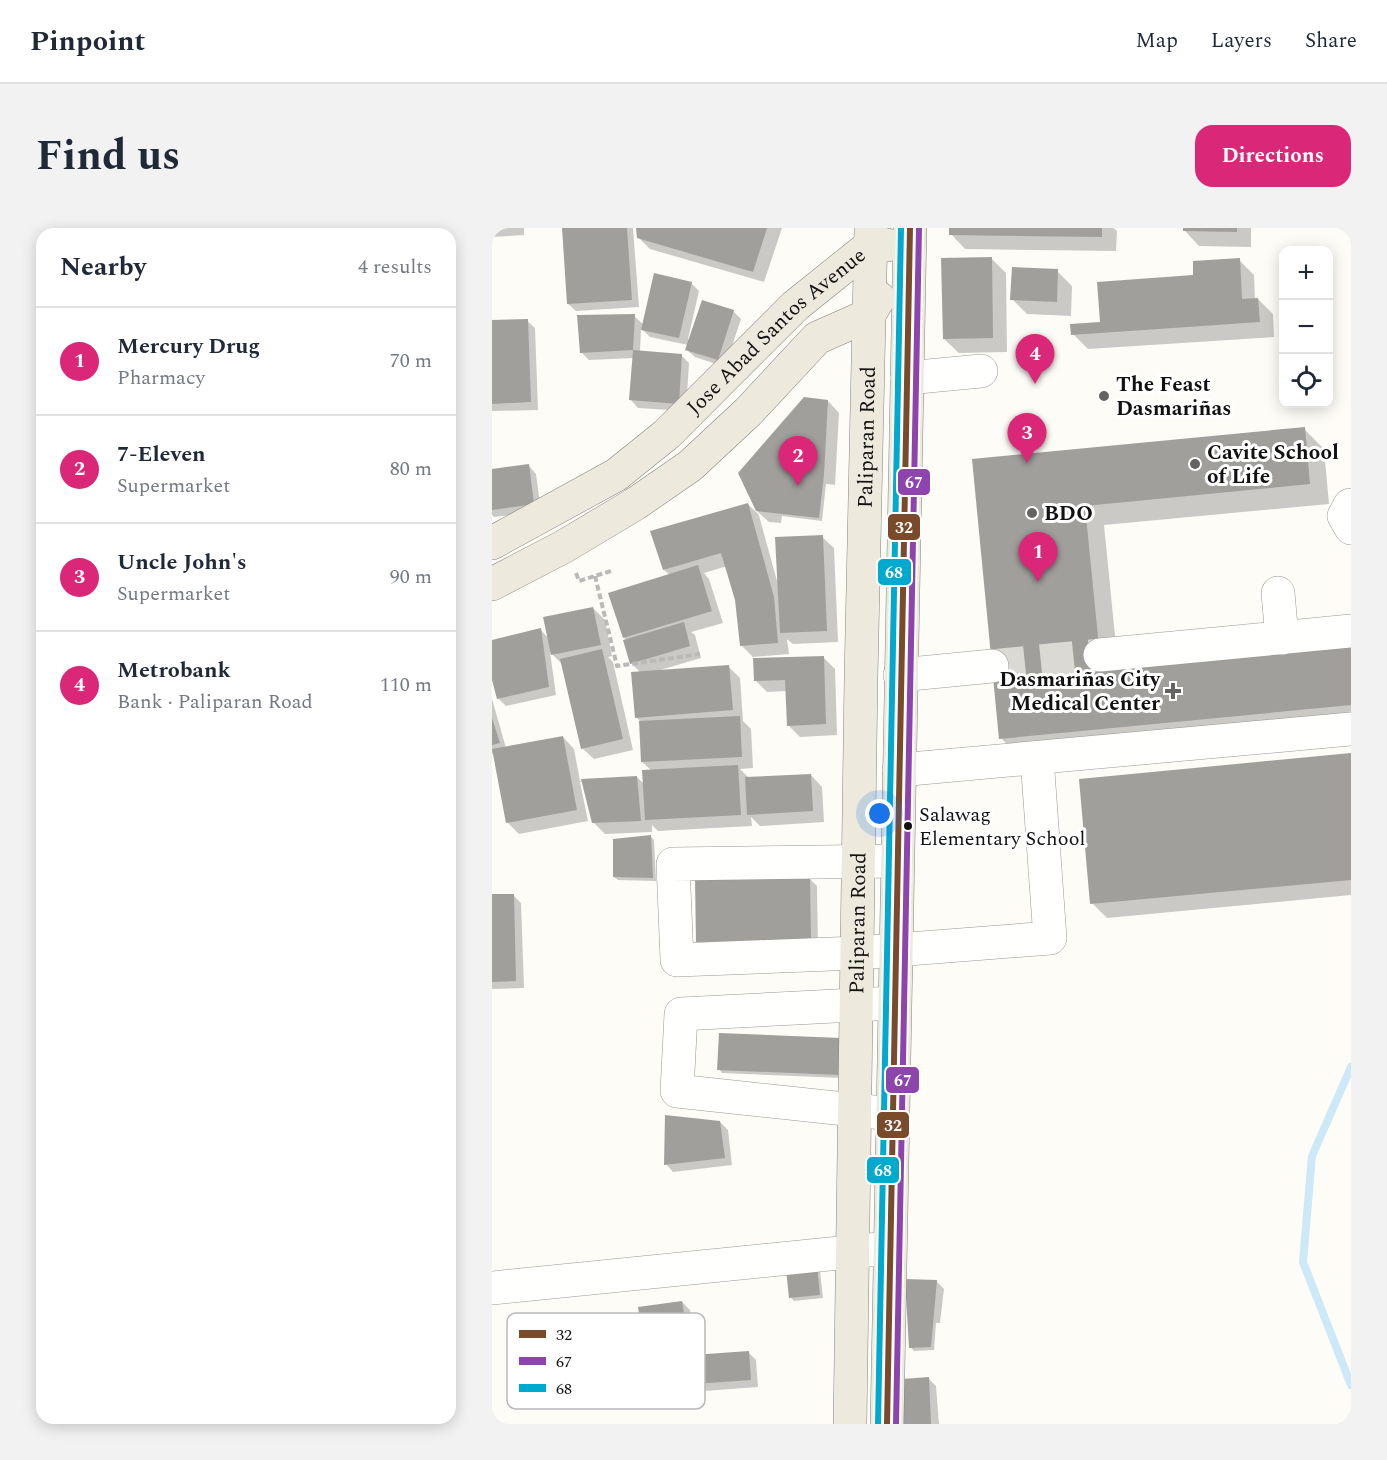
<!DOCTYPE html>
<meta charset="utf-8">
<style>
:root{--surface:#fff;--page:#f2f2f3;--text:#1f2937;--muted:#747a83;--line:#e0e1e3;--accent:#db2777}
body{margin:0;font-family:Spectral,serif;background:var(--page);color:var(--text)}
.controls{position:absolute;right:18px;top:18px;display:grid;overflow:hidden;border-radius:12px;box-shadow:0 3px 15px #0003}
.controls button{width:54px;height:54px;display:grid;place-items:center;padding:0;border:0;border-bottom:2px solid var(--line);background:var(--surface);color:var(--text);font:30px sans-serif}
.you{position:absolute;left:388px;top:586px;width:21px;height:21px;margin:-15px;border:4px solid #fff;border-radius:50%;background:#1a73e8;box-shadow:0 0 0 9px #1a73e833}
.badge{display:grid;place-items:center;width:39px;height:39px;border-radius:50%;background:var(--accent);color:#fff;font-size:20px;font-weight:700}
.pin{position:absolute;translate:-50% -50px;filter:drop-shadow(0 2px 3px #0008)}
.pin::after{content:'';position:absolute;top:32px;width:21px;height:18px;background:inherit;clip-path:polygon(0 0,100% 0,50% 100%)}
.list{margin:0;padding:0;list-style:none}
h2{display:flex;justify-content:space-between;align-items:center;height:78px;margin:0;padding:0 24px;font-size:26px}
h2 small{font-size:20px;font-weight:400;color:var(--muted)}
.list li{display:grid;grid-template-columns:39px 1fr auto;gap:18px;align-items:center;box-sizing:border-box;height:108px;padding:0 24px;border-top:2px solid var(--line)}
.list b{display:block;font-size:22px;white-space:nowrap}
.list p{margin:0;font-size:20px;white-space:nowrap;color:var(--muted)}
.list em{font-size:20px;font-style:normal;color:var(--muted)}
.icon{flex:none;width:33px;height:33px;fill:none;stroke:currentColor;stroke-width:2;stroke-linecap:round;stroke-linejoin:round}
.map{position:relative;flex:none;width:859px;height:1196px;overflow:hidden;border-radius:18px}
header{display:flex;align-items:center;gap:36px;box-sizing:border-box;height:84px;padding:0 30px;background:var(--surface);border-bottom:2px solid var(--line)}
header strong{font-size:28px}
nav{display:flex;gap:33px;margin-inline-start:auto;font-size:21px}
.intro{display:flex;align-items:center;justify-content:space-between;box-sizing:border-box;height:144px;padding:0 36px}
h1{margin:0;font-size:42px}
.button{padding:15px 27px;border-radius:18px;background:var(--accent);color:#fff;font-size:21px;font-weight:700}
main{display:flex;gap:36px;padding:0 36px}
aside{flex:1;background:var(--surface);border-radius:18px;box-shadow:0 3px 15px #0003}
.map>svg:first-child{display:block}
.shadow{fill:#0003}
.lines{fill:none;stroke-linecap:round;stroke-linejoin:round}
.stream{stroke:#cde8f7;stroke-width:8}
.building{fill:#a19f9c}
.minor-tunnel{stroke:#dad9d4;stroke-width:33;stroke-dasharray:33 16;stroke-linecap:butt}
.minor-casing{stroke:#979795;stroke-width:34}
.major-casing{stroke:#858482;stroke-width:34}
.path{stroke:#b9b9b8;stroke-width:4;stroke-dasharray:6 3;stroke-linecap:butt}
.minor{stroke:#fffffe;stroke-width:33}
.major{stroke:#ede9dc;stroke-width:33}
.bus-1-casing{stroke:#fff;stroke-width:10}
.bus-2-casing{stroke:#fff;stroke-width:10}
.bus-3-casing{stroke:#fff;stroke-width:10}
.bus-1{stroke:#7a4b2a;stroke-width:6}
.bus-2{stroke:#8e44ad;stroke-width:6}
.bus-3{stroke:#00a9ce;stroke-width:6}
.poi-dot{fill:#646362;stroke:#fff;stroke-width:2}
.bus-dot{fill:#111;stroke:#fff;stroke-width:2}
.labels{text-anchor:middle;stroke-width:6;stroke-linejoin:round;paint-order:stroke}
.bus-label{font-size:20px;fill:#111;stroke:#fff;text-anchor:start}
.street-label{font-size:21px;fill:#111;stroke:#fff}
.poi-label{font-size:21px;font-weight:bold;fill:#111;stroke:#fff;text-anchor:start}
.key{fill:#fff;stroke:#b8b8b8;stroke-width:1.5}
.key-label{font-size:16px;fill:#111}
.line-badge{stroke:#fff;stroke-width:2}
.badge-label{font-size:16px;text-anchor:middle;font-weight:bold;fill:#fff}
</style>
<header>
<strong>Pinpoint</strong>
<nav><a>Map</a><a>Layers</a><a>Share</a></nav>
</header>
<div class="intro"><h1>Find us</h1><a class="button">Directions</a></div>
<main>
<aside>
<h2>Nearby<small>4 results</small></h2>
<ul class="list">
<li><span class="badge">1</span><div><b>Mercury Drug</b><p>Pharmacy</p></div><em>70 m</em></li>
<li><span class="badge">2</span><div><b>7-Eleven</b><p>Supermarket</p></div><em>80 m</em></li>
<li><span class="badge">3</span><div><b>Uncle John's</b><p>Supermarket</p></div><em>90 m</em></li>
<li><span class="badge">4</span><div><b>Metrobank</b><p>Bank · Paliparan Road</p></div><em>110 m</em></li>
</ul>
</aside>
<div class="map">
<svg width="859" height="1196" viewBox="0 0 859 1196">
<rect width="100%" height="100%" fill="#fdfcf7"/>
<!-- shadow -->
<path class="shadow" d="M0 0H32V7L0 9Z
M71 0H141L147 79 84 83 76 76Z
M146 0H290L272 54 158 21 146 9Z
M459 0H621L625 3 624 23 473 21 459 6Z
M693 0H759V19L707 18 693 3Z
M499 30 514 45 515 124 467 125 452 111Z
M747 32 762 47 763 72 766 71 781 86 782 109 596 121 581 106 609 95 703 48Z
M565 43 580 58 579 88 535 86 520 71Z
M199 55 207 63 196 111 198 112 241 83 249 91 233 139 203 129 195 122 196 117 158 109 149 100 148 124 189 127 197 135 194 183 146 180 139 172 142 130 97 132 89 124 142 88 152 97Z
M35 93 43 100 46 182 0 183V94Z
M336 173 347 185 343 257 334 256 330 293 290 288 289 295 277 294 266 284 285 353 330 309 342 320 346 414 301 416 295 411 297 426 261 429 249 417 245 371 235 338 212 345 217 351 231 395 199 404 203 407 209 430 165 443 237 439 248 450 251 493 259 501 261 540 248 541 257 550 319 547 330 559 332 594 268 598 259 589 260 598 166 603 160 597V604L113 606 101 594 91 553 88 554 96 593 27 606 15 594 2 526H0V471L14 520 71 509 82 521 88 553 145 549 152 556 160 543 150 534 148 493 144 489 149 445 139 435 135 412 132 410 118 366 178 347 172 342 256 276 267 287 248 245Z
M812 201 832 221 837 276 612 297 626 438 859 416V498L528 530 509 510 482 233Z
M37 238 44 246 49 284 2 289 0 287V242Z
M101 380 113 392 120 428 116 429 121 434 141 522 102 531 90 520 71 437 58 424 64 467 14 478 7 471 0 447V414L48 401 57 411Z
M332 430 343 441 345 507 308 509 296 497 295 463 275 464 263 452Z
M859 527V667L615 690 600 675Z
M159 609 162 612 164 653 126 652 122 649Z
M317 650 325 658 326 719 214 721 206 714Z
M21 667 29 675 32 760 0 761V668Z
M352 815 351 850 230 845 227 841Z
M228 894 236 902 240 937 181 944 174 936Z
M296 1043H328L331 1070 302 1073 299 1070Z
M444 1053 452 1061 448 1095H444L442 1122 422 1123 418 1119Z
M190 1074 198 1082 203 1117 192 1119 200 1129 256 1124 264 1132 266 1159 212 1163 202 1154 203 1165 148 1170 140 1162 159 1122 153 1116Z
M436 1150 444 1158 447 1196H412Z"/>
<g class="lines">
<!-- stream -->
<path class="stream" d="M859 839 820 928 811 1034 859 1157"/>
</g>
<!-- building -->
<path class="building" d="M70 0H135L140 72 75 76Z
M144 0H275L261 44 145 10Z
M457 0H610V9L457 7Z
M691 0H745V4L691 3Z
M500 29 501 110 451 111 449 30Z
M748 30 750 71 766 70 768 94 579 107 578 96 608 94 605 54 701 47V33Z
M520 39 566 41 565 74 518 72Z
M162 45 200 54 187 110 149 102Z
M210 72 242 82 226 132 193 122Z
M143 86 141 122 88 125 85 87Z
M36 91 39 174 0 176V92Z
M141 122 190 126 187 176 137 172Z
M312 169 336 172 332 247 327 290 264 283 246 245Z
M813 199 818 256 593 278 609 439 859 414V477L507 511 480 231Z
M37 236 42 276 0 282V241Z
M256 275 282 369 286 415 248 418 243 372 229 325 171 342 158 303Z
M331 307 335 403 288 405 283 309Z
M206 337 220 383 131 410 116 365Z
M101 379 109 417 59 427 51 389Z
M192 394 198 418 138 436 131 412Z
M49 400 57 459 5 471 0 452V412Z
M110 421 131 511 89 521 68 431Z
M332 428 334 496 295 498 293 452 262 453 261 430Z
M237 437 241 482 143 490 139 444Z
M248 488 250 529 149 534 147 493Z
M0 490 8 515 0 517Z
M71 508 85 582 14 595 0 521Z
M859 525V652L598 676 587 551Z
M246 537 249 587 153 592 150 542Z
M319 546 321 583 255 587 253 549Z
M145 548 149 593 100 595 89 551Z
M159 607 161 650 121 649V611Z
M318 649 319 712 204 714 203 651Z
M0 666H22L24 753 0 754Z
M227 805 349 810 348 847 225 842Z
M173 887 228 893 233 930 172 937Z
M325 1038 328 1067 297 1070 294 1041Z
M413 1051 445 1052 439 1119 417 1120Z
M190 1073 196 1110 152 1117 146 1079Z
M257 1123 259 1152 202 1156 200 1127Z
M437 1149 439 1196H411L410 1151Z"/>
<g class="lines">
<!-- minor-tunnel -->
<path class="minor-tunnel" d="M500 438 608 427"/>
<!-- minor casing -->
<g class="minor-casing">
<path id="minor" d="M415 150 489 143
M858 277 852 288 859 300
M786 365 790 410
M608 427 859 403
M408 447 500 438
M407 542 859 501
M405 633 181 636 185 732 365 725 558 710 545 530
M400 886 185 863 189 786 402 775
M0 1060 397 1020"/>
</g>
<!-- major casing -->
<g class="major-casing">
<g id="major">
<path id="s1" d="M0 315 124 247 175 206 303 78 379 17H395"/>
<path d="M0 356 71 319 143 276 198 238 256 184 325 110 377 87 387 70"/>
<path id="s2" d="M358 1196 369 450 379 0"/>
<path d="M395 1196 418 0"/>
</g>
</g>
<!-- path -->
<path class="path" d="M84 345 87 353 119 343
M103 348 125 438 208 426"/>
<!-- minor -->
<use href="#minor" class="minor"/>
<!-- major -->
<use href="#major" class="major"/>
<!-- bus-1 casing -->
<g class="bus-1-casing">
<path id="bus-1" d="M395 1196 418 0"/>
</g>
<!-- bus-2 casing -->
<g class="bus-2-casing">
<path id="bus-2" d="M404 1196 427 0"/>
</g>
<!-- bus-3 casing -->
<g class="bus-3-casing">
<path id="bus-3" d="M386 1196 409 0"/>
</g>
<!-- bus-1 -->
<use href="#bus-1" class="bus-1"/>
<!-- bus-2 -->
<use href="#bus-2" class="bus-2"/>
<!-- bus-3 -->
<use href="#bus-3" class="bus-3"/>
</g>
<!-- markers -->
<g class="poi-dot">
<circle cx="612" cy="168" r="6"/>
<circle cx="703" cy="236" r="6"/>
<circle cx="540" cy="285" r="6"/>
<path d="M678 454h6v6h6v6h-6v6h-6v-6h-6v-6h6z"/>
</g>
<circle class="bus-dot" cx="416" cy="598" r="5"/>
<g class="labels">
<!-- bus labels -->
<g class="bus-label">
<text x="427" y="593">Salawag<tspan x="427" dy="24">Elementary School</tspan></text>
</g>
<!-- street labels -->
<g class="street-label">
<text dy="7" stroke="none"><textPath href="#s1" startOffset="357">Jose Abad Santos Avenue</textPath></text>
<text dy="7" stroke="none"><textPath href="#s2" startOffset="987">Paliparan Road</textPath></text>
<text dy="7" stroke="none"><textPath href="#s2" startOffset="501">Paliparan Road</textPath></text>
</g>
<!-- poi labels -->
<g class="poi-label">
<text x="624" y="163">The Feast<tspan x="624" dy="24">Dasmariñas</tspan></text>
<text x="715" y="231">Cavite School<tspan x="715" dy="24">of Life</tspan></text>
<text x="552" y="292">BDO</text>
<text x="668" y="458" text-anchor="end">Dasmariñas City<tspan x="668" dy="24">Medical Center</tspan></text>
</g>
</g>
<!-- legend -->
<rect x="15" y="1085" width="198" height="96" rx="9" class="key"/>
<rect x="27" y="1102" width="27" height="8" fill="#7a4b2a"/>
<rect x="27" y="1129" width="27" height="8" fill="#8e44ad"/>
<rect x="27" y="1156" width="27" height="8" fill="#00a9ce"/>
<g class="key-label">
<text x="64" y="1112">32</text>
<text x="64" y="1139">67</text>
<text x="64" y="1166">68</text>
</g>
<g class="line-badge">
<rect x="405" y="240" width="34" height="28" rx="6" fill="#8e44ad"/>
<rect x="395" y="285" width="34" height="28" rx="6" fill="#7a4b2a"/>
<rect x="385" y="330" width="35" height="28" rx="6" fill="#00a9ce"/>
<rect x="393" y="838" width="35" height="28" rx="6" fill="#8e44ad"/>
<rect x="384" y="883" width="34" height="28" rx="6" fill="#7a4b2a"/>
<rect x="374" y="928" width="34" height="28" rx="6" fill="#00a9ce"/>
</g>
<g class="badge-label">
<text x="422" y="260">67</text>
<text x="412" y="305">32</text>
<text x="402" y="350">68</text>
<text x="411" y="858">67</text>
<text x="401" y="903">32</text>
<text x="391" y="948">68</text>
</g>
</svg>
<div class="controls">
<button>+</button>
<button>−</button>
<button><svg class="icon" aria-label="locate" viewBox="0 0 24 24"><circle cx="12" cy="12" r="6"/><path d="M12 2v4M12 18v4M2 12h4M18 12h4"/></svg></button>
</div>
<div class="you"></div>
<div class="pin badge" style="left:546px;top:354px">1</div>
<div class="pin badge" style="left:306px;top:258px">2</div>
<div class="pin badge" style="left:535px;top:235px">3</div>
<div class="pin badge" style="left:543px;top:156px">4</div>
</div>
</main>
